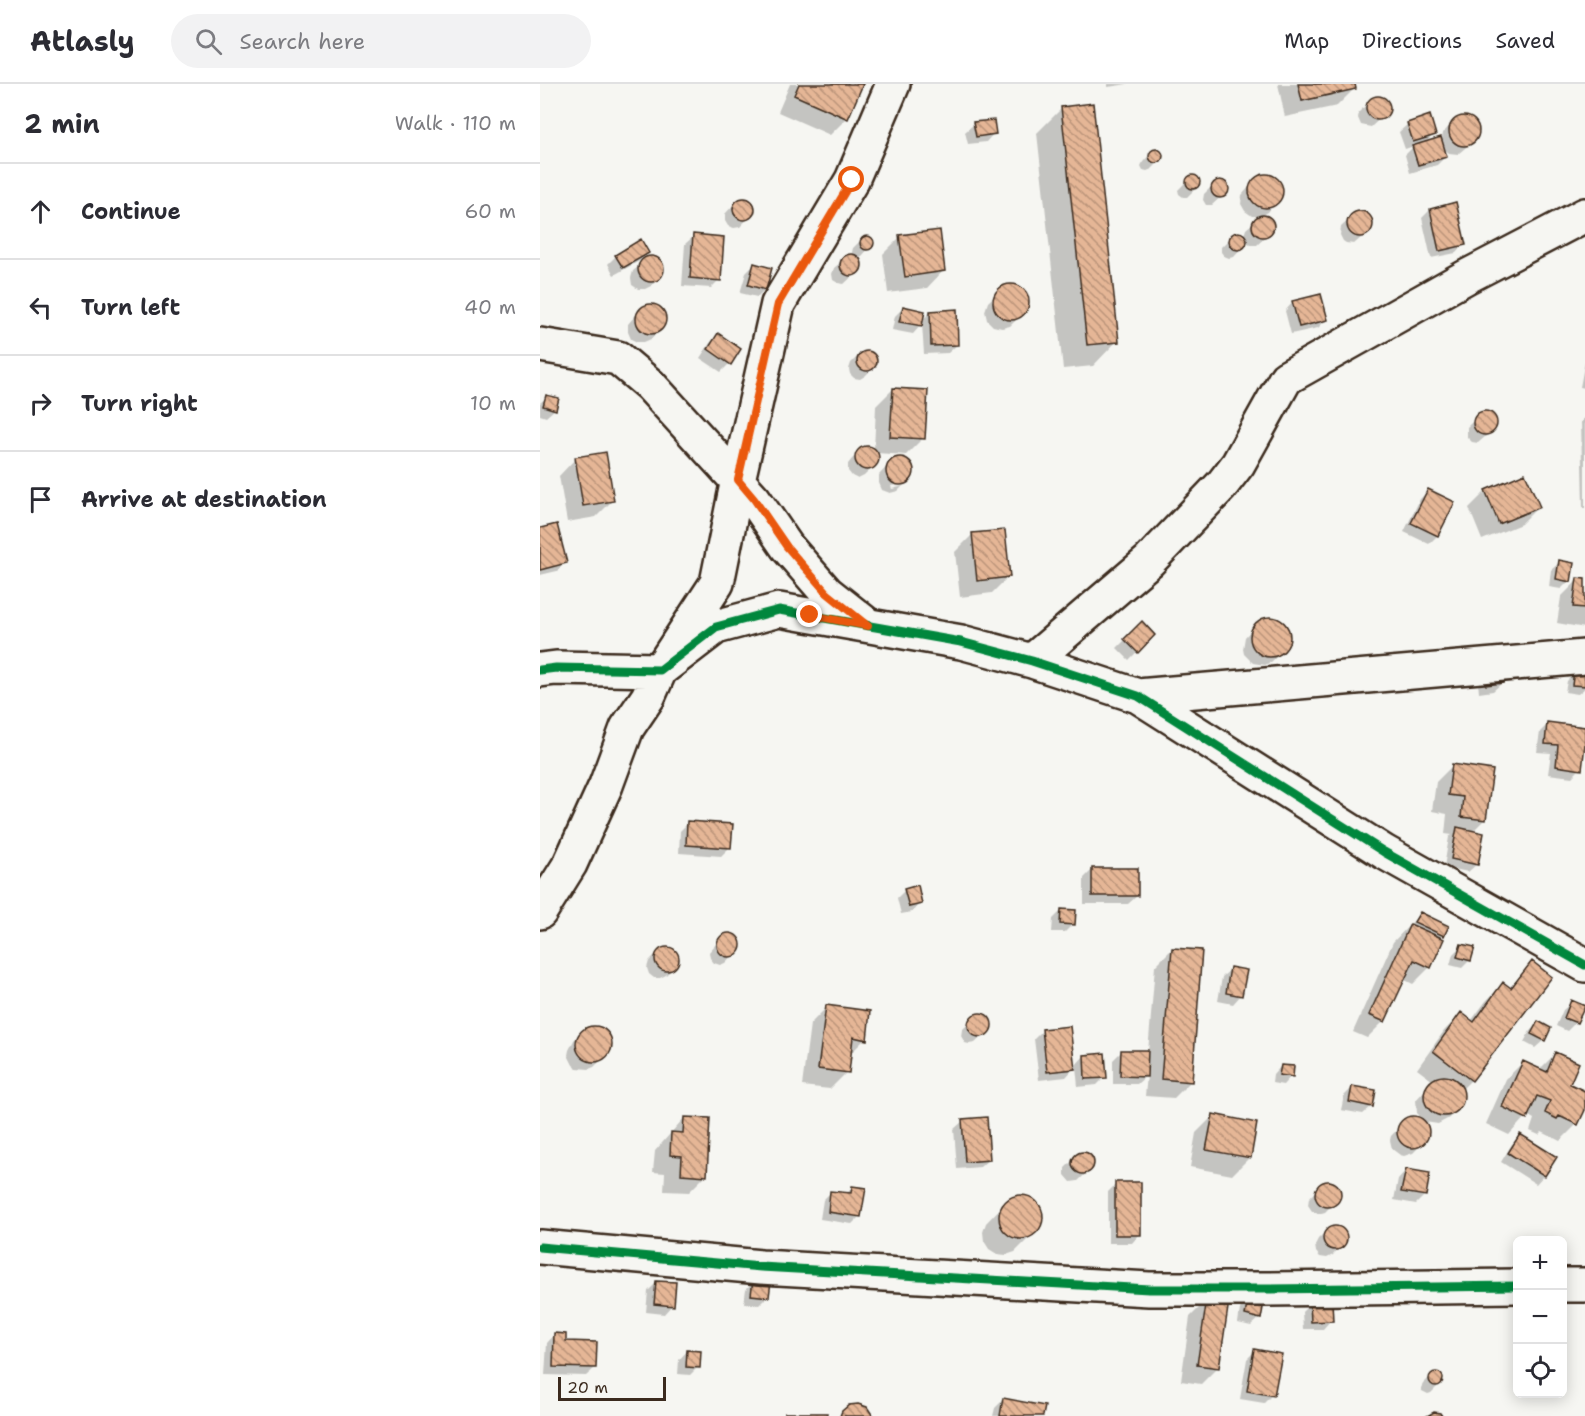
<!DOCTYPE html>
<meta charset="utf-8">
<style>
:root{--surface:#fff;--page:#f2f2f3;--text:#2b2b33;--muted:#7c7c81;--line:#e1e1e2}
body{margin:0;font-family:"Shantell Sans",sans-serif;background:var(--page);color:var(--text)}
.controls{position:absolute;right:18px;bottom:18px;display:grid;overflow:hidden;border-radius:9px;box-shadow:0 3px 15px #0003}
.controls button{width:54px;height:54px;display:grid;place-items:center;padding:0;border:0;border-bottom:2px solid var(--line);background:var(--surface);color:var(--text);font:30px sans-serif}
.scale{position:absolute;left:18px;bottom:15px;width:108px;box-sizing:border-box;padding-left:6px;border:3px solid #3b2a1e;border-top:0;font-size:16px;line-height:21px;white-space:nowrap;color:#3b2a1e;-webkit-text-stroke:4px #f6f6f2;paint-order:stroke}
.stop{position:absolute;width:18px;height:18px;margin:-14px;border:4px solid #ea580c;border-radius:50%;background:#fff}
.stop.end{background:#ea580c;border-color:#fff;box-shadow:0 2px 6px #0008}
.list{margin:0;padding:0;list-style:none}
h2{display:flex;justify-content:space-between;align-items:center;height:78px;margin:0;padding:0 24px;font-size:26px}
h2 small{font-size:20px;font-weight:400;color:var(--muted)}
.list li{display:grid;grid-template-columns:39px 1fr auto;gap:18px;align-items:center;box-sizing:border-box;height:96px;padding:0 24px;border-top:2px solid var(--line)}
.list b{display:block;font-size:22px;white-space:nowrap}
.list em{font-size:20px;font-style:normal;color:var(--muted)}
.icon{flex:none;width:33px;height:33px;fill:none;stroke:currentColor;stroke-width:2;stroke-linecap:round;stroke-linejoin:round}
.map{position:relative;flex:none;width:1045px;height:1332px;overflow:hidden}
header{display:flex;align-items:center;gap:36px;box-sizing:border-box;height:84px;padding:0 30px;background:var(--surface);border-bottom:2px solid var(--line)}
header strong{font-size:28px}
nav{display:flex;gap:33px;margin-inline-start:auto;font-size:21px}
.search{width:420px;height:54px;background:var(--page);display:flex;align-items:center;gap:15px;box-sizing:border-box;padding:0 21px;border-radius:33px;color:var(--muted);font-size:22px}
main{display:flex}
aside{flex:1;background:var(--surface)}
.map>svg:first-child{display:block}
.shadow{fill:#0003}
.building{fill:url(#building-back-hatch);stroke:#3b2a1e;stroke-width:1.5}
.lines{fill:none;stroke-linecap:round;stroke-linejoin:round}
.minor-casing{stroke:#3b2a1e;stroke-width:38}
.minor{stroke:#f6f6f2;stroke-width:33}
.cycleway-casing{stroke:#f6f6f2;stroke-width:13}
.cycleway{stroke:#00873e;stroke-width:9}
.route{stroke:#ea580c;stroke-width:8}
</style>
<header>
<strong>Atlasly</strong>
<div class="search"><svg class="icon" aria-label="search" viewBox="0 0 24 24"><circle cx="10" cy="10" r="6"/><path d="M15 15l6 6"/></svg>Search here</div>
<nav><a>Map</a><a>Directions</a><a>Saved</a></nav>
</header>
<main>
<aside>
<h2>2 min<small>Walk · 110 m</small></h2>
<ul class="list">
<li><svg class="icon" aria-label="ahead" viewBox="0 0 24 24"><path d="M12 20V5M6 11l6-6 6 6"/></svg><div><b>Continue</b></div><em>60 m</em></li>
<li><svg class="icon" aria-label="left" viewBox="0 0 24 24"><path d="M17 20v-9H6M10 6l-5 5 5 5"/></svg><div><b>Turn left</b></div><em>40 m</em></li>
<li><svg class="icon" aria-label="right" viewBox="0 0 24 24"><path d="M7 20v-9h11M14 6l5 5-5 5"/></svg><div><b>Turn right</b></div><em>10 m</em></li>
<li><svg class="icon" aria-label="arrive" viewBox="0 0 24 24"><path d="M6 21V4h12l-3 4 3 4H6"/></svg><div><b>Arrive at destination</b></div></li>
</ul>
</aside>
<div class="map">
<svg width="1045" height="1332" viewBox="0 0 1045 1332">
<defs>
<pattern id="building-back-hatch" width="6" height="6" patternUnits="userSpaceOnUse" patternTransform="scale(1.5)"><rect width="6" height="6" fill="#e5b696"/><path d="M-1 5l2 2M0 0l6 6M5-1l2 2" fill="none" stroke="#bb947a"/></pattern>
</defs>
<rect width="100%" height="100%" fill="#f6f6f2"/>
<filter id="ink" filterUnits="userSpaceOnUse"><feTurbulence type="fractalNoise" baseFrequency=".0167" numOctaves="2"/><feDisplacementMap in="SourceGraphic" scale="12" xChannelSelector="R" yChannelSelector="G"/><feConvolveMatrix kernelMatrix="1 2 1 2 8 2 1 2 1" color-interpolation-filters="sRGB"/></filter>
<g filter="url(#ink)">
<!-- shadow -->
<path class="shadow" d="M250 0H322L307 34 290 51 238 28Z
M568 0H588L568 3Z
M738 0H813L814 5 797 22 745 33Z
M833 14H840L845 17 848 27 831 43 821 41 818 34 819 28Z
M522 24 577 257 553 282 523 285 497 49Z
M923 34 931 36 936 43 937 51 931 59 918 70 909 69 902 63 905 73 897 81 870 89 865 71 874 62 865 65 859 48 868 40 894 50 885 59 902 55 903 49 914 37Z
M434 40 454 49 446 58 428 60 425 48Z
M616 67 620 68 621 72 620 77 612 85 607 87 603 86 601 82 603 78 611 69Z
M723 91 731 92 738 96 742 104 741 112 728 128 721 132H712L705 127 701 120 702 111 716 95Z
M655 92 659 95V100L656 104 647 113H643L639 110 638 106 642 102 650 93Z
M677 97 683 98 687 102 686 108 672 121H666L663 116 664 110Z
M204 115 210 117 214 123 213 129 200 143 194 144 188 142 185 137V130L198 116Z
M890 126 924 160 916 169 891 174 882 134Z
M820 128 827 130 831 136 829 147 814 160 806 159 803 157 800 151 801 143 816 129Z
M720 133H726L731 136 734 142 731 148 717 161H711L706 157V160L694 173 689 174 684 172 681 168V163L694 150 699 148 704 151 706 145Z
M154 152 179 196 171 204 142 202 145 160Z
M326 153 330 155 332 159 330 163 322 172 316 174 319 176 320 182 318 187 304 200 298 199 293 196 292 190 294 184 308 172H314L312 168 313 164 322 155Z
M360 153 404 186 387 204 348 209 343 170Z
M107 169 99 177 74 191 68 180 76 172Z
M109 174 116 175 121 179 123 186 120 193 111 202 105 205H98L92 201 91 194 93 187Z
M214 181 225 205 217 213 200 209 206 189Z
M472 202 480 204 486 211 488 219 485 227 470 242 462 244 453 242 447 236 445 227 448 218 463 204Z
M753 218 786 236 778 244 751 250 745 227Z
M107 221 115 222 121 226 125 232 124 239 120 246 111 255 104 258H97L91 255 88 248V240L101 225Z
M363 224 382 237 390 228 417 261 408 269 384 270 382 240 373 250 352 246 355 232Z
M178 251 189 280 181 288 160 274 170 259Z
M326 267 331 268 335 272 336 278 334 283 325 292 320 295 314 294 310 290 309 285 311 279 320 270Z
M1045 277V304L1040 303Z
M353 305 383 354 366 371 336 369 338 378 324 392 318 395 312 392 308 387V380L312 375 321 366 328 364 334 366 336 322Z
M7 313 15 325 6 333 0 331V319Z
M941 329H948L951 330 955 339 953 346 938 359 932 358 927 353V343Z
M1045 333V424H1043L1041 338Z
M36 374 73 416 56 433 27 438 19 392Z
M361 374 369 377 373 384 372 392 366 399 351 402 352 405 363 402 358 407 350 409 342 406 339 399V391L353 376Z
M889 406 897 452 889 460 864 448 880 415Z
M946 407 998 423 981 440 942 456 929 424Z
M0 445 25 479 17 487 0 491Z
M432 451 469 492 452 509 420 513 415 468Z
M1020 478 1029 497 1021 505 1009 503 1011 486Z
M1038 496 1045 497V544L1017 539 1021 513Z
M735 535 740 537 748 547 749 553 745 565 731 578 725 581 713 579 704 570 703 565 705 553 718 539 723 536Z
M602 539 613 551 589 576 577 564Z
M1035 588 1045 590V604L1038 610 1025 608 1027 597Z
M961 589 962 599 953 607 939 609 938 598Z
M1008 640 1045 644 1040 685 1032 693 1008 690 1011 669 997 668 1000 648Z
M913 681 944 736 932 748 937 780 928 788 904 783 909 753 912 751 905 750 907 730 892 727 896 698Z
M148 739 190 763 181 772 139 769 140 747Z
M553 785 597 812 588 820H544V794Z
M365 806 380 819 372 828 361 830 357 814Z
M521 827 533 840 525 848H512L513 835Z
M880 830 907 842 899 855 890 883 873 900 863 895 844 937 827 954 813 948 853 858Z
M188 851 195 853 199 858V864L185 879 180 881 174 879 170 874 169 868 182 853Z
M921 862 930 876 922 884 910 881 913 870Z
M124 865H131L136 869 137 875 135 882 126 891 120 894H114L109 890 107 884 109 877 118 868Z
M632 865 651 997 634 1014 605 1012 607 991 597 1000H573V976L582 967 608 968 615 882Z
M992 879 1010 894 931 996 921 1006 923 1014 921 1020 917 1025 909 1034 898 1040 885 1038 877 1029 876 1016 893 997 877 985 904 947 921 930 931 937 946 917 963 900 969 904Z
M691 885 701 911 693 920 678 917 682 893Z
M1032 918 1036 938 1027 947 1016 942 1023 926Z
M287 923 325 955 310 970 307 988 290 1005 262 1002 270 940Z
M442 931 449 936V946L435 959 429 960 425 959 421 952 422 946 436 932Z
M998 939 1004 956 995 964 984 958 990 947Z
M52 943H57L66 948 71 959 67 970 54 983 49 985 37 984 33 981 28 971 29 966 34 956 42 948Z
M502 947 534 983 544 972 565 993 557 1001 538 1003 536 982 526 993 499 996 494 955Z
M1016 969 1028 1001 1045 1008V1022L1037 1040 1020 1057 1002 1048 999 1051 990 1047 994 1035 987 1031 969 1051 946 1040 966 995 983 978 999 986Z
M741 982 751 992 743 1001 732 999 733 991Z
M812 1004 832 1022 823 1030 801 1026 804 1012Z
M673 1032 709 1074 692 1091 650 1083 656 1049Z
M144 1034 166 1091 149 1108 124 1107 125 1089 113 1088 115 1067Z
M875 1034 884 1038 886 1042 887 1051 882 1060 873 1069 864 1072 860 1071 852 1065 850 1056 851 1052 866 1036Z
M423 1037 449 1075 440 1083 417 1085 414 1045Z
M980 1052 1004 1091 996 1100 961 1078 972 1060Z
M542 1069 548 1070 552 1075V1084L538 1097 531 1098 525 1091V1084L539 1070Z
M866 1086 884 1112 876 1120 854 1116 858 1095Z
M790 1098 796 1101 799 1107V1114L785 1128 778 1130 772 1127 768 1121 769 1114 782 1100Z
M576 1100 600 1150 592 1159H568V1108Z
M313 1103 320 1132 312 1140 280 1135 283 1116 291 1108 306 1110Z
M479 1112 488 1113 496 1118 501 1125 502 1135 499 1144 475 1168 466 1171 457 1170 449 1165 444 1157 443 1148 446 1139 470 1114Z
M793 1143 800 1144 805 1149 806 1156 793 1171 787 1174 780 1173 776 1168 775 1161 778 1155 787 1146Z
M214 1197 227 1213 219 1221 204 1219 206 1205Z
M117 1198 132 1221 124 1230 106 1228 108 1207Z
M667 1216 678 1283 661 1300 641 1297 650 1233Z
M708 1216 720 1234 711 1242 698 1239 700 1225Z
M770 1220 791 1236 783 1245H763L762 1228Z
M15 1250 55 1284 46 1292 5 1291 7 1259Z
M147 1267 158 1283 150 1291 138 1290 139 1276Z
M715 1267 732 1311 724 1319 700 1315 707 1275Z
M897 1289 901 1291 902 1295 900 1300 891 1309 888 1310 882 1307 881 1304 883 1300 892 1291Z
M463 1316 501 1332H453L455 1324Z"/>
<!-- building -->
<path class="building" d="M259 0H323L308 35 254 11Z
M758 0H815L816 5 762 17Z
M826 24a12 12 0 1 1 24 0a12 12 0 1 1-24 0Z
M553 19 579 258 547 261 521 23Z
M890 31 896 51 873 58 867 39Z
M909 47a15 15 0 1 1 30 0a15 15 0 1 1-30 0Z
M454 36 456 50 436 53 433 38Z
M901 53 907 73 878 81 872 62Z
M609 72a7 7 0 1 1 14 0a7 7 0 1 1-14 0Z
M709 107a17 17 0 1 1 34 0a17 17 0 1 1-34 0Z
M646 98a7 7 0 1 1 14 0a7 7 0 1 1-14 0Z
M671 105a9 9 0 1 1 18 0a9 9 0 1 1-18 0Z
M193 125a11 11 0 1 1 22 0a11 11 0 1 1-22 0Z
M916 118 926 161 899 167 890 125Z
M807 140a13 13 0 1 1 26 0a13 13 0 1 1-26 0Z
M712 142a11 11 0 1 1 22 0a11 11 0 1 1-22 0Z
M400 146 405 187 365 193 359 151Z
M689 157a9 9 0 1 1 18 0a9 9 0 1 1-18 0Z
M153 150 184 153 181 197 150 194Z
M320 159a7 7 0 1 1 14 0a7 7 0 1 1-14 0Z
M101 155 109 169 83 184 75 171Z
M300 181a11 11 0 1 1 22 0a11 11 0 1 1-22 0Z
M98 185a13 13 0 1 1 26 0a13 13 0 1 1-26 0Z
M214 179 232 184 226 206 208 201Z
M453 218a18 18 0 1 1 36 0a18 18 0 1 1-36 0Z
M781 210 788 236 759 243 752 217Z
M96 235a15 15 0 1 1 30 0a15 15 0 1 1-30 0Z
M363 222 385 227 382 242 359 238Z
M417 225 418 261 391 262 390 227Z
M178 249 201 265 191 281 168 265Z
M317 277a10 10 0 1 1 20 0a10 10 0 1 1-20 0Z
M353 304 388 306 385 355 350 353Z
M6 311 19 314 16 326 3 322Z
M933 339a12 12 0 1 1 24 0a12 12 0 1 1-24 0Z
M315 374a12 12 0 1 1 24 0a12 12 0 1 1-24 0Z
M66 368 74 417 43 422 35 373Z
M346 387a14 14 0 1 1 28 0a14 14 0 1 1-28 0Z
M985 389 1000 423 959 440 945 406Z
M888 405 915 418 898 452 871 439Z
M17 440 27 479 0 486V444Z
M465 446 470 493 437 497 432 449Z
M1019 476 1034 479 1031 498 1016 495Z
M1037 494 1045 495V524L1033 523Z
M710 553a20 20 0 1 1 40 0a20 20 0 1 1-40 0Z
M602 537 615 551 598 569 584 555Z
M1034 587 1045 588V602L1032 601Z
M962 588 963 599 946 601 945 589Z
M1007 638 1045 643V660L1042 686 1016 682 1018 661 1005 660Z
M912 680 953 686 946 736 921 733 923 713 908 711Z
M147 737 193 740 191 764 146 761Z
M917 743 944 749 938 781 911 775Z
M552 784H598V812H552Z
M378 801 382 820 369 823 364 805Z
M521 825 536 826 535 841 520 840Z
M880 828 909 842 904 852 874 838Z
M870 840 904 855 891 884 874 876 845 938 829 931Z
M177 861a12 12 0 1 1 24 0a12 12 0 1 1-24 0Z
M921 860 935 863 931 877 917 873Z
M115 875a12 12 0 1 1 24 0a12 12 0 1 1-24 0Z
M632 864 662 866 652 998 621 995Z
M992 877 1012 893 932 997 893 967 921 928 934 938 963 898 971 904Z
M690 883 707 886 702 912 686 909Z
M1031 916 1045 922 1037 939 1024 934Z
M286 921 330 927 327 956 313 953 309 989 278 985Z
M428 941a12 12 0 1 1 24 0a12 12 0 1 1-24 0Z
M998 937 1011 944 1005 957 991 950Z
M36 960a18 18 0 1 1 36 0a18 18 0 1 1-36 0Z
M530 942 535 985 507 988 502 945Z
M581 966H608L607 993 580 992Z
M1015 968 1039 979 1030 1000 1045 1007V1026L1038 1041 1019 1032 1017 1035 1005 1029 1010 1017 997 1012 987 1035 962 1023 983 977 1007 988Z
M565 969 567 994 545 995 544 971Z
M741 981 754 982 753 993 739 991Z
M884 1012a20 20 0 1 1 40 0a20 20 0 1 1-40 0Z
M812 1002 836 1006 833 1023 809 1018Z
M673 1030 717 1039 711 1074 666 1066Z
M857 1048a16 16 0 1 1 32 0a16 16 0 1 1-32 0Z
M144 1033 170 1034 167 1092 141 1090 142 1072 130 1071 131 1048 143 1049Z
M447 1033 450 1076 425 1078 422 1035Z
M980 1050 1017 1073 1005 1092 968 1069Z
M532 1079a11 11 0 1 1 22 0a11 11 0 1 1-22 0Z
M866 1085 890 1089 886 1112 861 1108Z
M775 1110a13 13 0 1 1 26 0a13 13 0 1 1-26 0Z
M575 1098H601V1151H575Z
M312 1102 326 1104 321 1133 288 1128 290 1107 311 1109Z
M459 1133a22 22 0 1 1 44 0a22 22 0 1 1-44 0Z
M783 1154a12 12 0 1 1 24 0a12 12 0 1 1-24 0Z
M213 1195 231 1197 229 1213 211 1211Z
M116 1197 136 1198 134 1222 114 1220Z
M667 1214 689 1217 679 1284 657 1281Z
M708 1215 724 1218 721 1235 705 1231Z
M792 1217 793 1237 771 1238 770 1219Z
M14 1249 26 1250V1257L57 1258 56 1284 13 1283Z
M714 1265 742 1270 734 1312 707 1307Z
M147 1266 161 1267 160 1284 146 1283Z
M889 1295a7 7 0 1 1 14 0a7 7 0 1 1-14 0Z
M463 1314 505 1322 503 1332H460Z
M318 1320 327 1323 333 1332H300L302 1327 309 1321Z
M894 1328 900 1329 902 1332H887Z
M245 1329H287V1332H245Z"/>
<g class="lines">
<!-- minor casing -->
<g class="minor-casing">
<path id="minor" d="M0 261 78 274 110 301 214 415 247 463 287 509 325 539
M492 577 609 477 681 402 698 380 746 294 926 193 1045 131
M0 586 16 584 120 586 176 543 239 526 421 558 492 577 598 612 844 768 1045 881
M598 612 1045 573
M0 828 30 780 66 701 87 644 108 613 120 586 177 499 196 405 238 220 312 96 353 0
M0 1163 221 1183 609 1205H729L978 1202
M1023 1201H1045"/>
</g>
<!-- minor -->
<use href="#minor" class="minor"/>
<!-- cycleway casing -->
<g class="cycleway-casing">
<path id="cycleway" d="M0 586 16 584 120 586 176 543 239 526 421 558 492 577 598 612 844 768 1045 881
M0 1163 221 1183 609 1205H729L978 1202"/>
</g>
<!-- cycleway -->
<use href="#cycleway" class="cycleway"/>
</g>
</g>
<g class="lines" filter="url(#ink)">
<!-- route -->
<path class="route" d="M270 531 328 542 287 509 247 463 214 415 198 396 238 220 312 96"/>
</g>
</svg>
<div class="controls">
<button>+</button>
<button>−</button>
<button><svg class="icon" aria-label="locate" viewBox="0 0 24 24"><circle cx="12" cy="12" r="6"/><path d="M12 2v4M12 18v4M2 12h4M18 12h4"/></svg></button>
</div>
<div class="scale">20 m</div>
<div class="stop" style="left:312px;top:96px"></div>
<div class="stop end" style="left:270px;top:531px"></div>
</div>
</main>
